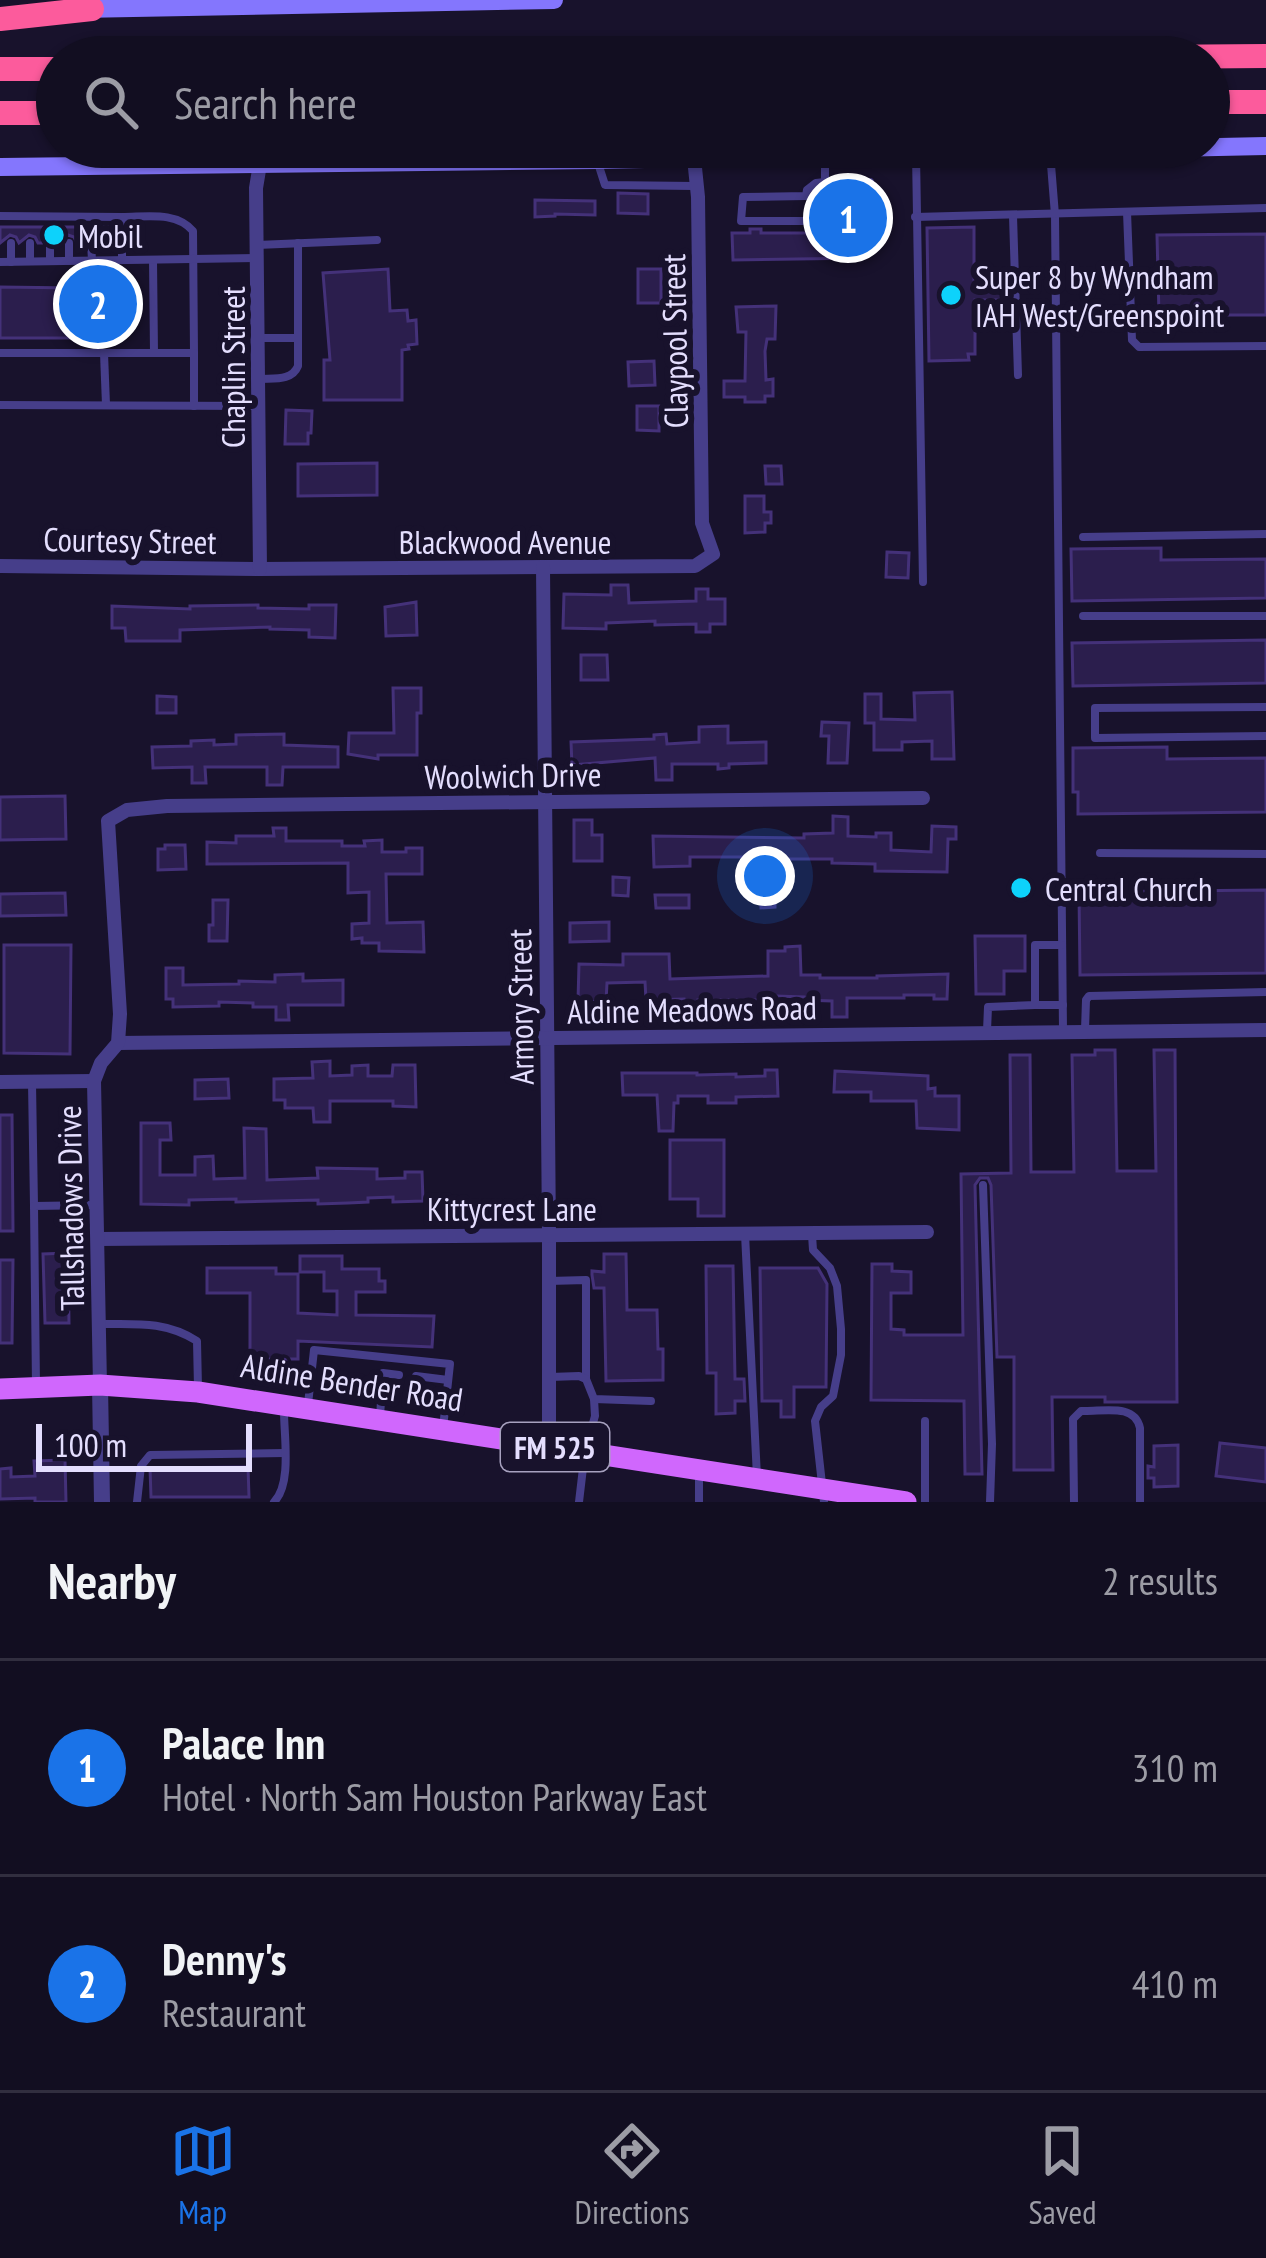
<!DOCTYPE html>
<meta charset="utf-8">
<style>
:root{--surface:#120e21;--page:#1b172a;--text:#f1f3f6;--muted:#9c9ca5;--line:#312e3f;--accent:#1a73e8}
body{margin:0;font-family:"PT Sans Narrow",sans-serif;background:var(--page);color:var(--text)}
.scale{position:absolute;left:36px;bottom:30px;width:216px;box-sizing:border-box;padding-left:12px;border:6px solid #e4defe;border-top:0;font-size:33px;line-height:42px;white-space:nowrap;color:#e4defe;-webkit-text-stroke:9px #18122c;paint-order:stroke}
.you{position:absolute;left:765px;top:876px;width:42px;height:42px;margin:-30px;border:9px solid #fff;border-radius:50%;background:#1a73e8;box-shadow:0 0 0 18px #1a73e833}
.badge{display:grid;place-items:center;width:78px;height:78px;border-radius:50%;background:var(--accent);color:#fff;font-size:39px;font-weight:700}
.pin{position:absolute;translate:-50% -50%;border:6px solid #fff;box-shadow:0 3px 12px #0006}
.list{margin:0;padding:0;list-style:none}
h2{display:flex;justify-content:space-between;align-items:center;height:156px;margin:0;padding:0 48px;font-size:51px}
h2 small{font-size:39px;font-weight:400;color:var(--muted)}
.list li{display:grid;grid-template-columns:78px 1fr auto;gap:36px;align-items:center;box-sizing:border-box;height:216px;padding:0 48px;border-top:3px solid var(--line)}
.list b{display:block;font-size:45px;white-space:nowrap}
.list p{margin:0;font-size:39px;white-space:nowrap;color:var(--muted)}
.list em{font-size:39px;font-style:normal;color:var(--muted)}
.icon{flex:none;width:66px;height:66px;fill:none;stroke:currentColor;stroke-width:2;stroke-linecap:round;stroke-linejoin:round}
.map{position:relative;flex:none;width:1266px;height:1502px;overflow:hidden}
.search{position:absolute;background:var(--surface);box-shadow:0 3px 9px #0004;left:36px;right:36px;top:36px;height:132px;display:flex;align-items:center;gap:30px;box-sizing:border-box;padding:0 42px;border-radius:66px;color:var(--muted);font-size:45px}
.sheet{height:588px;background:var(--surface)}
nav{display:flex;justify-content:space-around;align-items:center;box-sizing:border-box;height:168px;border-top:3px solid var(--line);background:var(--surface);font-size:33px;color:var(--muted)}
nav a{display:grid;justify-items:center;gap:6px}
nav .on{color:var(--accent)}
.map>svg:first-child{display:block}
.building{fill:#2b1e4d;stroke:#443179;stroke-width:3}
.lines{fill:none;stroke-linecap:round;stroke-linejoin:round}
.service{stroke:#463e8a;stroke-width:8}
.minor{stroke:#463e8a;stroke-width:14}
.tertiary{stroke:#463e8a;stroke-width:16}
.secondary{stroke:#8476fd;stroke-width:18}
.primary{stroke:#d067fd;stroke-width:21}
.motorway{stroke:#fc5b9c;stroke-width:24}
.poi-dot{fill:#0dd2fb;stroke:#18122c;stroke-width:4.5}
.labels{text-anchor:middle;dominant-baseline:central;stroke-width:12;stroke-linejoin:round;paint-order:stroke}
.shield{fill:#18122c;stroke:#a7a1bf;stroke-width:3}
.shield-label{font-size:30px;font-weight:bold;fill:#e4defe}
.poi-label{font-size:33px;fill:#e4defe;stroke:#18122c;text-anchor:start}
.street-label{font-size:33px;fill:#e4defe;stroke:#18122c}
</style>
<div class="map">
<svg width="1266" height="1502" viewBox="0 0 1266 1502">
<rect width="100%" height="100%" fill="#18122c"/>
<!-- building -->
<g class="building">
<polygon points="833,190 864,190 865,258 733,260 732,233 750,233 750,229 761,229 761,233 832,233 833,207 824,203 818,211 809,211 809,204 818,192 826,197"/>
<polygon points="618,193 648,194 648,214 618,213"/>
<polygon points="535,200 595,201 595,215 555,214 555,216 535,217"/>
<polygon points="0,227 108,227 108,243 99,243 92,235 86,237 83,243 77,243 74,237 68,235 58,243 55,237 49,235 42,243 38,243 35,237 29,235 19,243 16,237 10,235 0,243"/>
<polygon points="974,227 974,283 1002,282 1002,300 975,300 975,354 968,354 969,360 929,361 927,228"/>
<polygon points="1266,234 1266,315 1159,315 1157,235"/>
<polygon points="388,269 390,311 407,310 408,321 416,320 417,344 408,345 409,349 402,350 402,400 324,400 324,360 330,360 323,273"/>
<rect x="638" y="269" width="23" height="34"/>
<polygon points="75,283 113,283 113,288 123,288 123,323 77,323 77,338 0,338 0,287 75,288"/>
<polygon points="776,306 775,339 767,339 765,351 766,380 773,379 773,396 765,396 765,402 745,402 745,397 724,397 724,381 745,381 746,332 738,332 736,307"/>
<polygon points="654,361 655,385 629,386 628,362"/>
<polygon points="637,406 659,406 659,431 637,430"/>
<polygon points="286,410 312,411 311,433 308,433 308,444 285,444"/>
<polygon points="377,463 377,495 298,496 298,464"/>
<polygon points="765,466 781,466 782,484 766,484"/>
<polygon points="745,496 764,496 764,512 771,512 771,523 765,523 765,532 745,533"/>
<polygon points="1161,548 1161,560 1266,559 1266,598 1072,601 1071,549"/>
<polygon points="887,552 909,553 908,578 886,577"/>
<polygon points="611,585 628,585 629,603 696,601 696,589 708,589 708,599 725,599 725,624 710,624 710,632 696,632 696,624 655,625 655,621 606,623 606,629 563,628 564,594 611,595"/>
<polygon points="416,602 417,635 386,636 385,607"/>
<polygon points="258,605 258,608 309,609 309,605 336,605 335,638 309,637 309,630 270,629 270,627 180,630 180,641 126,641 125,628 112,628 112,606 190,609 190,606"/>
<polygon points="1266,640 1266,683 1073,686 1072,643"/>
<polygon points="581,655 607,655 608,680 581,680"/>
<polygon points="393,688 421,688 421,713 417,713 417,755 378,755 378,759 348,754 349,733 394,733"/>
<polygon points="952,692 954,759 932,759 932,741 902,742 902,750 874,750 874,723 865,723 865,694 881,694 881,719 915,720 914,693"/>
<polygon points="157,696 176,697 176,713 157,713"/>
<polygon points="822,722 849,723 847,763 828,763 829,736 821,736"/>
<polygon points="728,726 728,743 766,742 766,763 729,764 729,768 718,769 718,764 672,764 672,780 656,780 655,758 572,765 571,742 654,739 654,735 666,734 667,744 699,742 699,727"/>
<polygon points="284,734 284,745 338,747 338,767 283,767 282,785 267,785 267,767 205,767 206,783 192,783 192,767 153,768 152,747 191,746 191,741 214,740 214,745 236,744 236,735"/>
<polygon points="1167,747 1167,759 1266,758 1266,812 1078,814 1078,792 1073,792 1073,748"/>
<polygon points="65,796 66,839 0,840 0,797"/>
<polygon points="833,816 848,817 848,836 876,837 876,833 891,833 891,850 931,852 932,826 956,827 956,839 948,839 947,872 875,871 875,864 832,863 832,859 748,859 748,857 690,857 690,866 654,867 653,836 804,838 804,834 833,833"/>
<polygon points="574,820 592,820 592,835 602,835 602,861 574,861"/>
<polygon points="273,828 286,828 286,841 342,841 342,846 365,846 364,841 382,840 382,852 406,852 406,848 422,848 422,874 386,874 387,923 423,922 424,952 379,951 379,943 362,943 362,938 352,939 352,924 369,923 369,892 348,893 348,863 207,864 207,842 236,843 236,836 274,836"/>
<polygon points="165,845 185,845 186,869 158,870 158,849 165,849"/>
<polygon points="613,877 629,878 628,896 613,895"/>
<polygon points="775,884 775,907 761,908 760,885"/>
<polygon points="1266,890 1266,973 1080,975 1079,892"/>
<polygon points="65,893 66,915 0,916 0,894"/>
<polygon points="655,895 689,895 689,908 656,908"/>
<polygon points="213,900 228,900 227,941 209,941 209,925 213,925"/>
<polygon points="609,922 609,941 570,942 570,923"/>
<polygon points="975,936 1025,936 1025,971 1004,971 1004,994 976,994"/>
<polygon points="4,945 71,945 70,1054 4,1053"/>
<polygon points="800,946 801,975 820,975 820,978 877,978 877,976 948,974 947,999 934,999 934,995 904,995 904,998 847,998 847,1017 832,1017 832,1001 804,1000 804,997 777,996 777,1000 698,1000 699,1017 685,1018 684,999 646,1000 645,982 607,983 606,1002 578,1001 579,964 623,965 623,954 669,954 670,979 768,976 768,951 785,951 785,947"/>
<polygon points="166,968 183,968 183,985 239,984 239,981 275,982 275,975 303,974 303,981 343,980 343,1005 288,1005 289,1020 276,1020 276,1007 253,1007 253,1003 219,1002 219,1006 173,1007 173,999 166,999"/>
<polygon points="1095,1050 1115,1050 1117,1171 1156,1171 1154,1050 1175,1050 1177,1402 1105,1402 1105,1397 1052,1397 1053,1470 1014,1470 1014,1357 997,1357 991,1185 988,1178 980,1178 975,1185 982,1474 965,1474 964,1401 871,1400 872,1264 892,1264 892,1271 911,1272 911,1293 891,1293 891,1329 904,1330 904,1335 963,1335 961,1174 1011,1173 1010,1055 1030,1055 1031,1172 1074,1172 1072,1055 1095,1055"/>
<polygon points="330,1061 330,1076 352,1075 352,1066 368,1065 368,1076 392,1076 393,1065 415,1065 416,1107 393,1106 393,1101 330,1101 330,1122 314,1122 313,1108 285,1108 285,1100 274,1100 274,1079 313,1078 312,1062"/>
<polygon points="765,1070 777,1070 778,1096 736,1097 736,1103 708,1103 708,1096 678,1096 678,1103 674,1103 673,1131 659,1131 657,1095 623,1095 622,1073 697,1073 697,1075 736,1074 736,1077 765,1076"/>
<polygon points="835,1071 928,1076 928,1089 935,1088 935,1096 959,1096 959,1130 917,1128 916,1101 871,1101 871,1092 834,1092"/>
<polygon points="228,1079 229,1098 195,1099 195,1080"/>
<polygon points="0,1115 12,1115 13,1231 0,1231"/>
<polygon points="141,1123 170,1123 171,1140 160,1140 160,1175 195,1175 195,1157 213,1156 214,1179 245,1178 244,1128 266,1129 267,1180 318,1178 317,1168 377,1169 377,1179 405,1178 405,1172 422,1172 423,1201 393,1202 393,1197 368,1198 368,1202 348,1203 318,1204 318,1200 236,1202 236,1199 189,1200 189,1205 141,1204"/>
<polygon points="670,1140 724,1140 724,1216 698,1216 698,1199 670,1199"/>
<polygon points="68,1253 69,1323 45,1323 43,1254"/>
<polygon points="604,1254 626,1254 627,1310 657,1310 658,1349 663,1349 663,1380 606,1381 604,1288 594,1288 592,1275 592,1271 604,1272"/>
<polygon points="300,1256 342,1256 342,1269 379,1269 379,1281 385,1281 385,1292 356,1292 356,1315 434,1316 432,1347 298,1341 298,1359 250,1359 250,1293 207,1293 207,1268 276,1268 276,1274 298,1274 298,1313 337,1315 337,1291 324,1291 324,1272 300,1272"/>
<polygon points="0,1260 13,1260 12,1343 0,1343"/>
<polygon points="706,1266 733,1266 735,1379 744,1379 745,1401 735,1401 735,1413 716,1414 716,1373 707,1373"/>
<polygon points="760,1268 818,1268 827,1284 826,1387 794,1387 794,1417 781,1417 781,1401 762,1401"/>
<polygon points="1220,1443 1266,1448 1266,1482 1216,1476"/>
<polygon points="1178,1445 1178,1486 1154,1487 1154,1478 1148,1478 1148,1466 1154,1467 1154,1446"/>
<polygon points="65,1460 66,1502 35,1502 35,1498 0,1499 0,1469 11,1468 11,1477 35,1476 34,1461"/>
<polygon points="248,1467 249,1497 151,1497 150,1468"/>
</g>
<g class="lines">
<!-- service -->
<g class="service">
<polyline points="1050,152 1055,215 1063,1030"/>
<polyline points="916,154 923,582"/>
<polyline points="825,157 825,189"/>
<polyline points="597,160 605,185 695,186"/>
<polyline points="826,211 825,221 741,221 743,197 806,196 807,190 816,183 825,182 870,182"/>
<polyline points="1127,212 1132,340 1139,347 1266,346"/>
<polyline points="0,216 122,217 122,260"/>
<polyline points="1013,216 1018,375"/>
<path d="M122 217C147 217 176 211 193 231L194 353"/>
<polyline points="915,217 1266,208"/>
<polyline points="11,243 11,262"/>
<polyline points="30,243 30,261"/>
<polyline points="50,243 50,261"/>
<polyline points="69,243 69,261"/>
<polyline points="91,243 92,260"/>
<polyline points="257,245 377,240"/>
<polyline points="153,260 154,353"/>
<polyline points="0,262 256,258"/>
<polyline points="258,338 298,338"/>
<polyline points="0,353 194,353 194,406"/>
<polyline points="104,353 106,405"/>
<path d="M260 379C274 378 292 381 298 366V243"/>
<polyline points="0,405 256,406"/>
<polyline points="1083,537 1266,534"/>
<polyline points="1083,616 1266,616"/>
<polyline points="1266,707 1095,708 1095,738 1266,736"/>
<polyline points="1100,853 1266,854"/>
<polyline points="1035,1005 1063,1005"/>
<polyline points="1085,1030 1086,1000 1089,996 1266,992"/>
<polyline points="987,1031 988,1007 1035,1005 1035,945 1062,945"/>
<polyline points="32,1083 34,1206"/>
<polyline points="983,1185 992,1444 990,1502"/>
<polyline points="745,1234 757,1477"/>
<polyline points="812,1235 813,1250 830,1268 837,1286 841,1329 841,1355 833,1396 821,1407 815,1421 824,1502"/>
<polyline points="549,1281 586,1280 586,1379"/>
<path d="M101 1324C136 1324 166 1321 197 1341L198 1388"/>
<polyline points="416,1376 448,1380"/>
<polyline points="550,1377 579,1376 586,1379 594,1399 651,1401"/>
<polyline points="36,1386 34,1206 97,1205"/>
<polyline points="308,1404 314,1350 450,1364 443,1428"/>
<polyline points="380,1416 383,1373 399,1375"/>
<polyline points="925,1421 925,1502"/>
<polyline points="699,1471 699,1502"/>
<polyline points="137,1502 141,1466 150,1455 284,1453"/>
<path d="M274 1502C292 1484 284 1437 284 1411"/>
<polyline points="579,1502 585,1451 595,1416 594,1399"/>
<path d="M1074 1502 1073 1419 1081 1411H1085C1106 1411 1135 1404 1140 1428V1502"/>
</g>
<!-- minor -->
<g class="minor">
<polyline points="0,566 260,569 695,566 713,554 702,523 698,197 694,158"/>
<polyline points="543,567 549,1235 549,1446"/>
<polyline points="260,569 256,188 260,164"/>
<polyline points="118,1043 1266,1030"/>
<polyline points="0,1082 94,1081"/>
<polyline points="98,1239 927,1232"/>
<polyline points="100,1385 94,1081 101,1063 118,1043 120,1014 108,821 127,810 167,806 923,798"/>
</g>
<!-- tertiary -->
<polyline class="tertiary" points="100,1385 102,1502"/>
<!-- secondary -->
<g class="secondary">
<polyline points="79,9 554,0"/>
<polyline points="0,167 597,160 1266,146"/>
</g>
<!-- primary -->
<polyline class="primary" points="0,1389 100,1385 198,1392 906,1502"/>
<!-- motorway -->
<g class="motorway">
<polyline points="0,19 92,9"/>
<polyline points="1141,57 1266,56"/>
<polyline points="0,69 57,69"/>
<polyline points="1209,102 1266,102"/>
<polyline points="0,113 57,113"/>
</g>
</g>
<!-- markers -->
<g class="poi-dot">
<circle cx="54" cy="235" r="12"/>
<circle cx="951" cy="295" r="12"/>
<circle cx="1021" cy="888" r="12"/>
</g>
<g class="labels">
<!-- shield labels -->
<rect class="shield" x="501" y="1423" width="108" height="48" rx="9"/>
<g class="shield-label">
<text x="555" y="1447">FM 525</text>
</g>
<!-- poi labels -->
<g class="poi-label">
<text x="78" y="235">Mobil</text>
<text x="975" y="276">Super 8 by Wyndham<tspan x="975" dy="38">IAH West/Greenspoint</tspan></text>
<text x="1045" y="888">Central Church</text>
</g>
<!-- street labels -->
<g class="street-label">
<text transform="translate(674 341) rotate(-91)">Claypool Street</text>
<text transform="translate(232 367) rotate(-90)">Chaplin Street</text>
<text transform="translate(130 540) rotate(1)">Courtesy Street</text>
<text x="505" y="541">Blackwood Avenue</text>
<text transform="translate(513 775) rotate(-1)">Woolwich Drive</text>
<text transform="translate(520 1007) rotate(-91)">Armory Street</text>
<text transform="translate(692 1009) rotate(-1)">Aldine Meadows Road</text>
<text transform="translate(70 1208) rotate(-91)">Tallshadows Drive</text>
<text x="512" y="1208">Kittycrest Lane</text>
<text transform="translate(352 1382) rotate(9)">Aldine Bender Road</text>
</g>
</g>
</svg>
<div class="scale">100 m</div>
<div class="you"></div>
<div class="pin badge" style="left:848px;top:218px">1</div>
<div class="pin badge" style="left:98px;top:304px">2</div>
<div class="search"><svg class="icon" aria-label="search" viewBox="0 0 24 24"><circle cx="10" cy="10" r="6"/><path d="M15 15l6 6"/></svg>Search here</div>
</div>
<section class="sheet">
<h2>Nearby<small>2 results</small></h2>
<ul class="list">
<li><span class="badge">1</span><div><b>Palace Inn</b><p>Hotel · North Sam Houston Parkway East</p></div><em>310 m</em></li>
<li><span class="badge">2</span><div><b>Denny's</b><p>Restaurant</p></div><em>410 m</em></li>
</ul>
</section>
<nav>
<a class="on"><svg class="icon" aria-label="map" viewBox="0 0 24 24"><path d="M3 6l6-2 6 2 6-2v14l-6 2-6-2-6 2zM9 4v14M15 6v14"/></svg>Map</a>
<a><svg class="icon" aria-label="directions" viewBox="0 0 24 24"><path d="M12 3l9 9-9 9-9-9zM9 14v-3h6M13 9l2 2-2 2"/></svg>Directions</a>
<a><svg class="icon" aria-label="saved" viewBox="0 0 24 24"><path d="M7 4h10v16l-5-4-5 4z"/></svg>Saved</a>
</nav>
